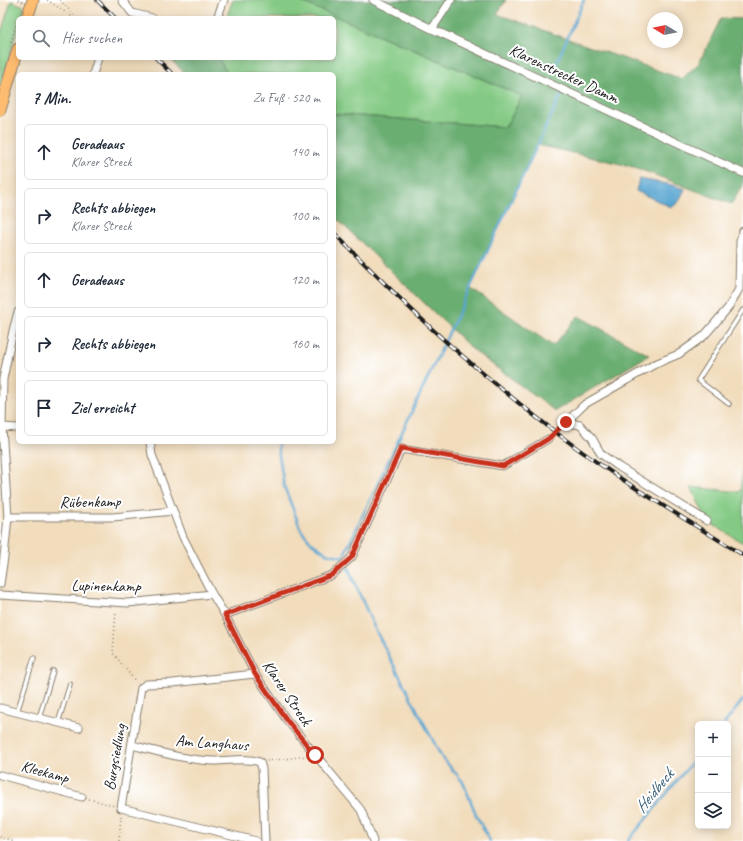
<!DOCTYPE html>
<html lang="de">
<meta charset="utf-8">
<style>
:root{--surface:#fff;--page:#f6f6f7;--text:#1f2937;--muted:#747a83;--line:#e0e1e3}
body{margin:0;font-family:Caveat,sans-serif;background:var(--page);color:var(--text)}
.controls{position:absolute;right:12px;bottom:12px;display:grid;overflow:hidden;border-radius:6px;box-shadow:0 2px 10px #0003}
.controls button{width:36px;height:36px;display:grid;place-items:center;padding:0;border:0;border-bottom:1px solid var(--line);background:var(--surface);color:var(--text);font:20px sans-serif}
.compass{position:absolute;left:647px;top:12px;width:36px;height:36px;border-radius:50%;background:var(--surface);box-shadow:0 2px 10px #0003;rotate:280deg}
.stop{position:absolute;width:12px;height:12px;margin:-9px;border:3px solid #c8321e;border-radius:50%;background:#fff}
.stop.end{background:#c8321e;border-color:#fff;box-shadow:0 1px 4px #0008}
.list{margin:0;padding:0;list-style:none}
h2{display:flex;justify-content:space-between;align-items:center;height:52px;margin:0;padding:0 16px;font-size:17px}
h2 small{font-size:13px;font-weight:400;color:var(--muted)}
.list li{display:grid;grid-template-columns:26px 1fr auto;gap:12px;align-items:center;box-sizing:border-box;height:56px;margin:0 8px 8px;padding:0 8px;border:1px solid var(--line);border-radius:6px}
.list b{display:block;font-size:15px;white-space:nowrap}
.list p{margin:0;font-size:13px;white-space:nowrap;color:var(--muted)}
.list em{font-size:13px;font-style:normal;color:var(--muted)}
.icon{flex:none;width:22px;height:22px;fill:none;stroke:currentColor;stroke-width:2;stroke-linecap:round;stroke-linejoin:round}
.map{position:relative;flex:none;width:743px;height:841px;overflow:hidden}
.search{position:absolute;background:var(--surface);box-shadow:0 2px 10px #0003;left:16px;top:16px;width:320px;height:44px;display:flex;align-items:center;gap:10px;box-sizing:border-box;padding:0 14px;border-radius:6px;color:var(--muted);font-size:15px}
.panel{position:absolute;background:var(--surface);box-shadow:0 2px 10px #0003;left:16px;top:72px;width:320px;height:372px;border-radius:6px}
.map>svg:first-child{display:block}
.green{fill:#84ca84;stroke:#507350}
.forest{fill:#6bae72;stroke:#446547}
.water{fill:#58a5d1;stroke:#3a6076}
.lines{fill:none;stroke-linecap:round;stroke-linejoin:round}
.stream{stroke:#58a5d1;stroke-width:2.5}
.lane-casing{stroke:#867c6c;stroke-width:5.5}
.street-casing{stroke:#867c6c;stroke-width:9}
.primary-casing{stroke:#867c6c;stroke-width:13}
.path{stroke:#867c6c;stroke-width:1.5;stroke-dasharray:1 3;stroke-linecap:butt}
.lane{stroke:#fff;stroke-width:3.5}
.street{stroke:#fff;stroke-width:7}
.primary{stroke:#fdbc6f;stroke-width:11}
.rail-casing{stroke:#1c1c1c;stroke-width:4}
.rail{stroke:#fff;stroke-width:2.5;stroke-dasharray:8;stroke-linecap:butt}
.route{stroke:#c8321e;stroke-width:5}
.labels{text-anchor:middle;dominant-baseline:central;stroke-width:4;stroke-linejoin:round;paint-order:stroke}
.street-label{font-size:16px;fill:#1c1c1c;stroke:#fff}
.water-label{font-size:17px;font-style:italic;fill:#3a6076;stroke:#fff}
</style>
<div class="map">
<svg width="743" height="841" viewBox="0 0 743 841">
<rect width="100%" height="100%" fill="#fff"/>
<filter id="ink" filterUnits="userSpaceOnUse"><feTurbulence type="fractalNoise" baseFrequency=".025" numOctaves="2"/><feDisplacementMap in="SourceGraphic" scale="8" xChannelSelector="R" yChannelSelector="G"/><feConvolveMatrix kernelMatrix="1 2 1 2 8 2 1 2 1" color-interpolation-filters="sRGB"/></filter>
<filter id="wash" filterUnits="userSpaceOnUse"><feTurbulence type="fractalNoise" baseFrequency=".012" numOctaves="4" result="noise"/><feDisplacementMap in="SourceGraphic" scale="16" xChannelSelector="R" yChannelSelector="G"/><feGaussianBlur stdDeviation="0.9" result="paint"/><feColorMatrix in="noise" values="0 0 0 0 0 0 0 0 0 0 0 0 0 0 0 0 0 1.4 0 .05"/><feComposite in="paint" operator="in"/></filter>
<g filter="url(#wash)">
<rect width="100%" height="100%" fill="#f1dcbb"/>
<!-- green -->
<g class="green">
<polygon points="233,0 297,0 522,96 506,127 334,114 334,74 228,74 218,58 334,58 334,18 226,18"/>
<polygon points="11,1 24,6 21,18 18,18 18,27 0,88 0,36"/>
<polygon points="743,464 743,543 707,521 691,487 740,492"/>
</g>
<!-- forest -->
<g class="forest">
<polygon points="297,0 506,0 497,14 682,79 699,63 721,18 743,19 743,186 731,204 634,167 538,145 470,288 553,346 578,316 649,355 555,411 473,350 334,216 334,114 506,127 522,96"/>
<polygon points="169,58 218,58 228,74 186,74"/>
</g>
<!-- water -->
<polygon class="water" points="639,179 668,184 685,189 678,203 671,207 636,191"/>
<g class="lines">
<!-- stream -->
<g class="stream">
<polyline points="552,73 584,0"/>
<polyline points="278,442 278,449 284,486 301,530 312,543 326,553 343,557 440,352 561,95"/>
<polyline points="348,568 375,629 441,756 463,782 477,817 490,841"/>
<polyline points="724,724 743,700"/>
<polyline points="628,841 698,755"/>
</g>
</g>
</g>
<g filter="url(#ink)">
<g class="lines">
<defs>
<g id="lane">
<polyline points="729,404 698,380 743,310"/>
<polyline points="17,712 34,658"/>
<polyline points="39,718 53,671"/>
<polyline points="58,723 70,684"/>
</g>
<g id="street">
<polyline points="122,0 132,13 152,18"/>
<polyline points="373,0 432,29 743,173"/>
<polyline points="217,18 224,0"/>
<polyline points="432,29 451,0"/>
<polyline points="93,74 98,58"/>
<polyline points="566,422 585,404 655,364 679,354 704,336 728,308 739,289 740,241 743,231"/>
<polyline points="566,422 580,425 592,438 601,454 619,467 707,521"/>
<polyline points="2,427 18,428"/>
<polyline points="150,442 152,455 183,537 212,594 225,615 255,674 286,719 361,810 373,841"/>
<polyline points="8,517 113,517 173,511"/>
<polyline points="0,584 4,557 8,517 2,427 3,379 13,331 18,312"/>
<polyline points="0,595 128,603 212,594"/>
<polyline points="225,615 332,575 352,557 401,449 503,466 548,439"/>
<polyline points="255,674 173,683 146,684 141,688 121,808 256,841"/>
<polyline points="0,708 79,728"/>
<path d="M132 745C159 752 186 760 214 761 229 761 245 757 260 762L262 769 265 841"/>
<polyline points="0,775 82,797"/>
</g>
<g id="primary">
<polyline points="27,18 33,0"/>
<polyline points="0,110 18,49"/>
</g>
</defs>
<!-- lane casing -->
<use href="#lane" class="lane-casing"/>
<!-- street casing -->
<use href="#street" class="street-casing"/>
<!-- primary casing -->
<use href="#primary" class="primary-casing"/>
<!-- path -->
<g class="path">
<polyline points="18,0 23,2"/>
<polyline points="47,0 74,18"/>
<polyline points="60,0 77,18"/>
<polyline points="11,42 17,21"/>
<polyline points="553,434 561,427"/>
<polyline points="116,610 113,653 136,682"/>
<polyline points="267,761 307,756"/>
<polyline points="89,799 115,806"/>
<polyline points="0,837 15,841"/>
<polyline points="119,841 121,815"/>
</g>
<!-- lane -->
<use href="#lane" class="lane"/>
<!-- street -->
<use href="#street" class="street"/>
<!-- primary -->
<use href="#primary" class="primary"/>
<defs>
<g id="rail">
<polyline points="97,0 115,18"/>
<polyline points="156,58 172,74"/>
<path d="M334 233C373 272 411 311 452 347 488 378 525 409 562 437 620 481 682 517 743 555"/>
</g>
</defs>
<!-- rail casing -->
<use href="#rail" class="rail-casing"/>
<!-- rail -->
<use href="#rail" class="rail"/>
</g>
</g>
<g class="lines" filter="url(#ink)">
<!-- route -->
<polyline class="route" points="315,755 286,719 255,674 225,615 332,575 352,557 401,448 503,466 548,439 566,422"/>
</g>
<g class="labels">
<!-- street labels -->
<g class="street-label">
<text transform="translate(564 74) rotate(25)">Klarenstrecker Damm</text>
<text transform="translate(90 502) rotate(-1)">Rübenkamp</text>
<text transform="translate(106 586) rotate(1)">Lupinenkamp</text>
<text transform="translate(287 693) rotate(56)">Klarer Streck</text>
<text transform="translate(212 743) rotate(4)">Am Langhaus</text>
<text transform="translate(115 757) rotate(-80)">Burgsiedlung</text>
<text transform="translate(45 772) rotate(15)">Kleekamp</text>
</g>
<!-- water labels -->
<g class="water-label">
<text transform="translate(654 791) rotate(-51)">Heidbeck</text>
</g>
</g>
</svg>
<div class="controls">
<button>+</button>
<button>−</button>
<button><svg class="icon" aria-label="layers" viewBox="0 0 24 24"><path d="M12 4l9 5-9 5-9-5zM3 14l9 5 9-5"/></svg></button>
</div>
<svg class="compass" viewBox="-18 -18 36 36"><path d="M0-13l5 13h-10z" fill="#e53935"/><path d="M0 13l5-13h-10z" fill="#747a83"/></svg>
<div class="stop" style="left:315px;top:755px"></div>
<div class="stop end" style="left:566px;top:422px"></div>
<div class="search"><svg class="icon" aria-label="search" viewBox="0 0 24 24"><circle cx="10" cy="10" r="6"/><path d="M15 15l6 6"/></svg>Hier suchen</div>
<section class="panel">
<h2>7 Min.<small>Zu Fuß · 520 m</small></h2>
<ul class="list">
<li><svg class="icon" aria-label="ahead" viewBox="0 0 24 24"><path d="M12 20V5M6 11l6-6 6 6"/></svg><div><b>Geradeaus</b><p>Klarer Streck</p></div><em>140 m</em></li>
<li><svg class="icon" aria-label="right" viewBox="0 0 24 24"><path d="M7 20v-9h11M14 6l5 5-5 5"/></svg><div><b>Rechts abbiegen</b><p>Klarer Streck</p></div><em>100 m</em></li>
<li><svg class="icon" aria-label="ahead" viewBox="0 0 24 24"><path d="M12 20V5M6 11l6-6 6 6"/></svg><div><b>Geradeaus</b></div><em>120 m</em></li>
<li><svg class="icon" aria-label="right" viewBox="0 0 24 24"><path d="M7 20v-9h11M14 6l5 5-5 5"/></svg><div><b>Rechts abbiegen</b></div><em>160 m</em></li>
<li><svg class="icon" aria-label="arrive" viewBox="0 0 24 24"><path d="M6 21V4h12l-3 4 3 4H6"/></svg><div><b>Ziel erreicht</b></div></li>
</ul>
</section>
</div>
